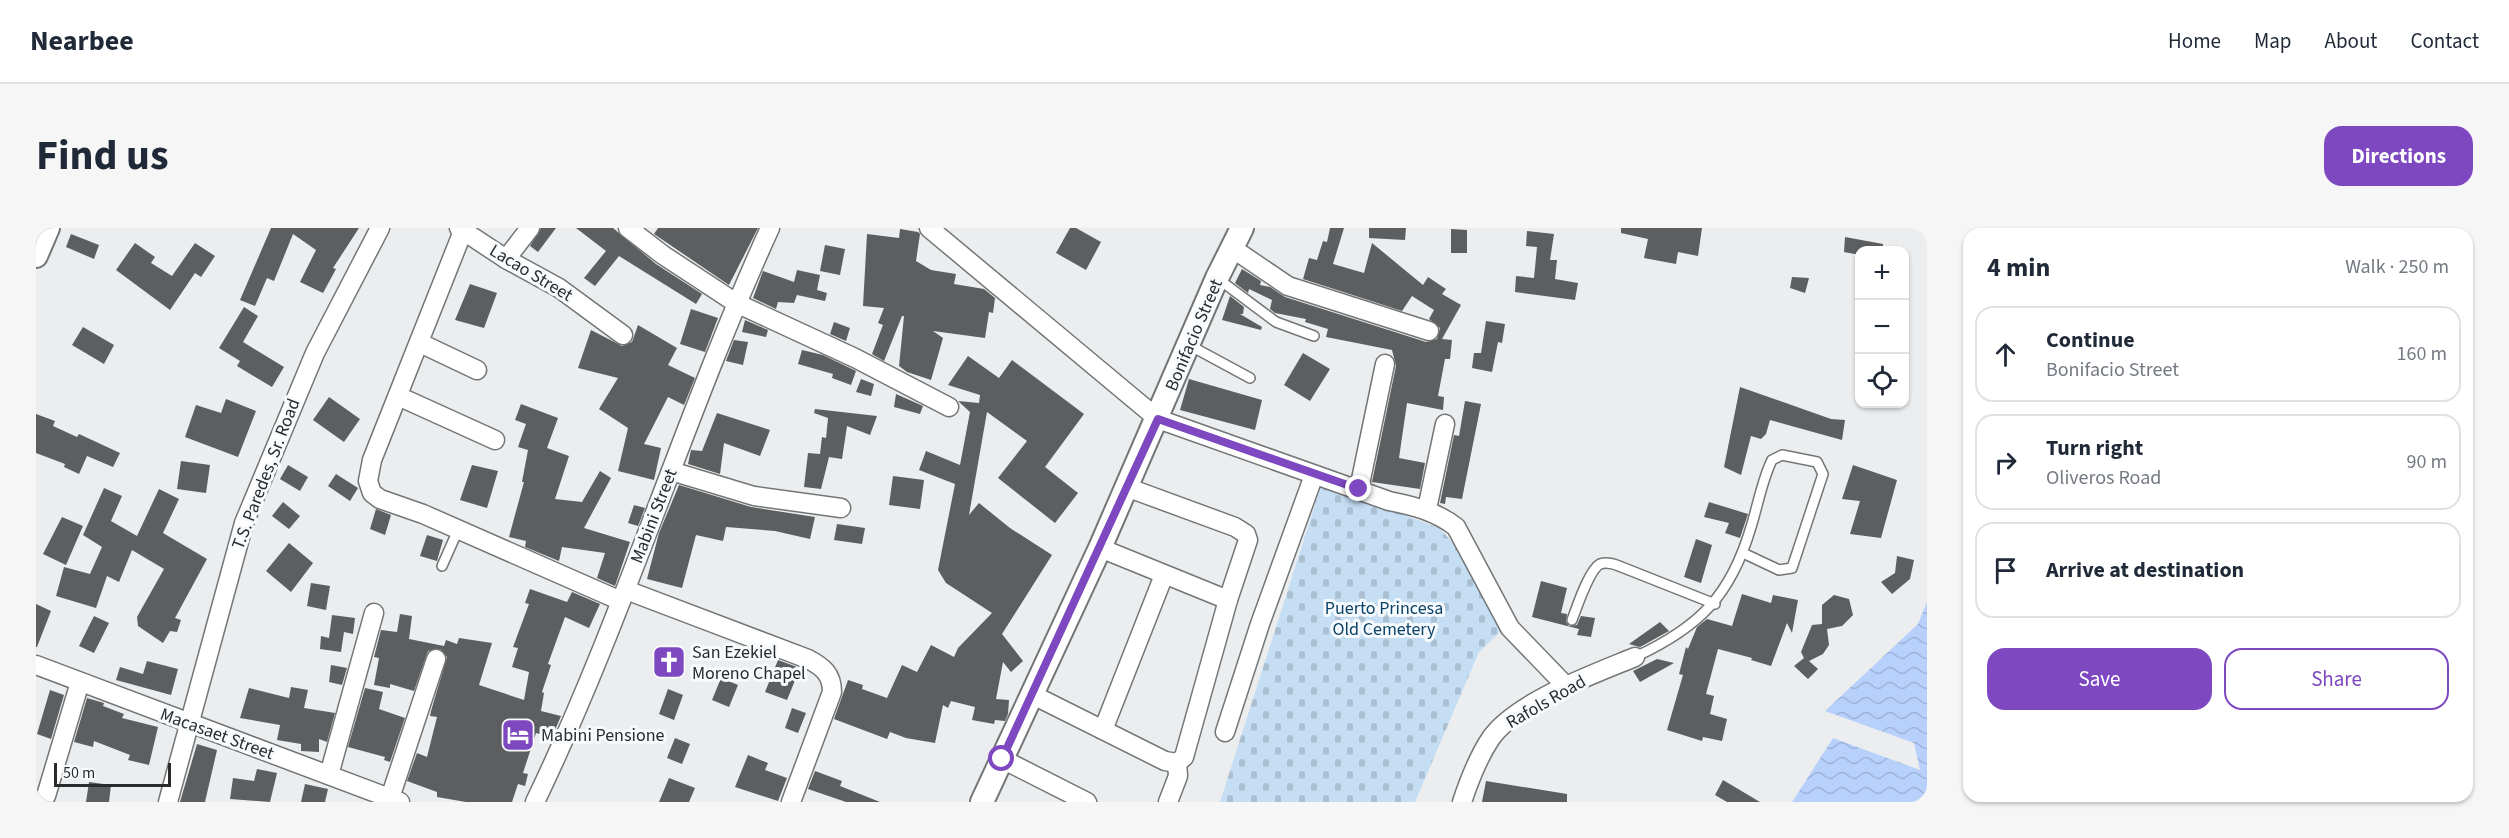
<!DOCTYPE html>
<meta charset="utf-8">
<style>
:root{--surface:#fff;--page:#f6f6f7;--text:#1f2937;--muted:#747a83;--line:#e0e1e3;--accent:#7e49c0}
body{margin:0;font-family:"Source Sans 3",sans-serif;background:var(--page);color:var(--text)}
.controls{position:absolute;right:18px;top:18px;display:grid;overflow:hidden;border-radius:12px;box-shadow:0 2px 4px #0004}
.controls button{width:54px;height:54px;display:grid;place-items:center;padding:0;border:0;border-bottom:2px solid var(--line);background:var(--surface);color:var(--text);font:30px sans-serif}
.scale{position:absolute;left:18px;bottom:15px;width:117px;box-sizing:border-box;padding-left:6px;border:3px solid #2a2b2c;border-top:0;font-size:16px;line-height:21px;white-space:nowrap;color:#2a2b2c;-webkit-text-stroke:4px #f8fbfd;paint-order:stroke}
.stop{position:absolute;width:18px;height:18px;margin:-14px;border:4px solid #7e49c0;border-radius:50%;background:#fff}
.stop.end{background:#7e49c0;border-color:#fff;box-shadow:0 2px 6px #0008}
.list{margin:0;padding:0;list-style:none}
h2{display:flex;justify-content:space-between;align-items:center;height:78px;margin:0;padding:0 24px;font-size:26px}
h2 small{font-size:20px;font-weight:400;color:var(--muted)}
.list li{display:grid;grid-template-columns:39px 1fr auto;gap:18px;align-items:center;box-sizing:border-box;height:96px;margin:0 12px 12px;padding:0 12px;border:2px solid var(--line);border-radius:18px}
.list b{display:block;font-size:22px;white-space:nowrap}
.list p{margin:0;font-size:20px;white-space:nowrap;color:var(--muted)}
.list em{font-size:20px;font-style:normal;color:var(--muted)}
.actions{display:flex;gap:12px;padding:18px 24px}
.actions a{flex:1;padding:14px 0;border:2px solid var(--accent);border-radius:18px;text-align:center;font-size:21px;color:var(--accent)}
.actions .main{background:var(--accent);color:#fff}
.icon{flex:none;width:33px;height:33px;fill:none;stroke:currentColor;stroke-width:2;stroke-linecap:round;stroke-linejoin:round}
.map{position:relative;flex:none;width:1891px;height:574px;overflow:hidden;border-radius:18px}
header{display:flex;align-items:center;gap:36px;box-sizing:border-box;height:84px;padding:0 30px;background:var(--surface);border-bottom:2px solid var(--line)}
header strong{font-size:28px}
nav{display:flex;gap:33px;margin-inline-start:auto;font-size:21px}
.intro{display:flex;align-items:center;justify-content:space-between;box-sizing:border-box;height:144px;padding:0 36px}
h1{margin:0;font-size:42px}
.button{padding:15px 27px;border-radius:18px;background:var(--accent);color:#fff;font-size:21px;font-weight:700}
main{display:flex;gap:36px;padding:0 36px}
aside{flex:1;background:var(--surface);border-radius:18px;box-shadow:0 2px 4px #0004}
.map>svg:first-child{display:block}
.cemetery{fill:url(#cemetery-stones)}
.water{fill:url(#water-waves)}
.building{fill:#5c5e60}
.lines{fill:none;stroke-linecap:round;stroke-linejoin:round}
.service-casing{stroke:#737677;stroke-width:12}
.minor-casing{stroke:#737677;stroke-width:21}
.tertiary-casing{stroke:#737677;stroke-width:26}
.service{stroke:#fff;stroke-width:9}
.minor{stroke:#fff;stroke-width:18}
.tertiary{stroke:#fff;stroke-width:22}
.route{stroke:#7e49c0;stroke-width:8}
.labels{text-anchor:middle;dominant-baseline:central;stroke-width:6;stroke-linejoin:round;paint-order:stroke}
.street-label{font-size:18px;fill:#2a2b2c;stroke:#f8fbfd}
.park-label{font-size:18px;fill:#0a4268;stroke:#f8fbfd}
.poi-label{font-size:18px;fill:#2a2b2c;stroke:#f8fbfd;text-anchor:start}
</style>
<header>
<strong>Nearbee</strong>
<nav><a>Home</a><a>Map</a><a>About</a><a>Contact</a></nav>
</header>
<div class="intro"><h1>Find us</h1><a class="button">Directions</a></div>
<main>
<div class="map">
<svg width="1891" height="574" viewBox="0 0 1891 574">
<defs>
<pattern id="cemetery-stones" width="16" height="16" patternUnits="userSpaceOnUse" patternTransform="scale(1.5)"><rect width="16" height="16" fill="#c6def4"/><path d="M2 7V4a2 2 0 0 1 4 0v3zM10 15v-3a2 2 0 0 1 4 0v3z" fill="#aabfd1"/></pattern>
<pattern id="water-waves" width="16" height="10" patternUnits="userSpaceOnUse" patternTransform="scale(1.5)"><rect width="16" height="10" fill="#b8d0fc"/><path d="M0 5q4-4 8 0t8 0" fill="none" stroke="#9eb3d8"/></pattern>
</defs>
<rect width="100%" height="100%" fill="#ebedef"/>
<!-- cemetery -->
<polygon class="cemetery" points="1286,255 1403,300 1430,329 1465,403 1443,424 1379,574 1184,574"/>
<!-- water -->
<polygon class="water" points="1891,374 1891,574 1756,574 1797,510 1884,542 1878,515 1789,483 1882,396"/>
<!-- building -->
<g class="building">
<polygon points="235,0 323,0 297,40 300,41 287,65 264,54 280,22 257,6 238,53 231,50 219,78 204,72"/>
<polygon points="505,0 520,0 502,24 494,18"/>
<polygon points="540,0 577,0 620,36 666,66 660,76 583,28 559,58 548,50 570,23"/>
<polygon points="622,0 722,0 693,57 618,6"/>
<polygon points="1034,0 1040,0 1065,14 1050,42 1020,25"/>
<polygon points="1294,0 1308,0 1297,36 1328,45 1336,15 1387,57 1392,49 1410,61 1406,66 1425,77 1406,111 1416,112 1414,131 1409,131 1402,168 1408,169 1407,182 1371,175 1363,230 1389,235 1384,261 1336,254 1360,138 1356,122 1290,109 1292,101 1269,94 1270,91 1239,85 1234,81 1236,72 1213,61 1212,65 1199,55 1206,41 1225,53 1224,57 1234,59 1249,69 1390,114 1401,111 1404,100 1393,91 1398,82 1376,68 1366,83 1267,51 1273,30 1281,32 1287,13 1291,14"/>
<polygon points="1333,0 1370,0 1369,12 1333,10"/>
<polygon points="1585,0 1666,0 1662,28 1642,24 1640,36 1608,30 1612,11 1585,5"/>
<polygon points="864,1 882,4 884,6 880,33 895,42 920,46 918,56 948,61 959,70 957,85 953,84 949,110 897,103 907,110 895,152 871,144 863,138 868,88 866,88 848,133 836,126 847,97 842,95 848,80 827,78 831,6 863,10"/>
<polygon points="1415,1 1431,2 1431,25 1415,25"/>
<polygon points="1491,3 1518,6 1514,32 1521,32 1519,51 1542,55 1539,72 1479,64 1480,48 1498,50 1501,19 1490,18"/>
<polygon points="35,6 63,17 58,31 30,19"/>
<polygon points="1809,9 1847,16 1847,22 1824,22 1824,27 1808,24"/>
<polygon points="99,15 119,29 115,35 136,48 159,15 179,28 165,49 159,45 134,82 80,42"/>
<polygon points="789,17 809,21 804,47 784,43"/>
<polygon points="761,42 784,47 781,62 791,65 789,73 761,67 758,75 742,74 740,81 717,70 727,43 758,54"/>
<polygon points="1756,49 1773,50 1769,65 1754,60"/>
<polygon points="434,56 461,65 448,100 419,92"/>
<polygon points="1194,68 1208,79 1207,86 1204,86 1226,99 1225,102 1186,92"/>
<polygon points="208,79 222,88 207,114 248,139 236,159 201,138 204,133 183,120"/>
<polygon points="655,81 682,90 669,124 644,116"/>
<polygon points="709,92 732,102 730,109 706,104"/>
<polygon points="1450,93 1469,96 1466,115 1462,114 1456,144 1436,140 1438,125 1445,125"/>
<polygon points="798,94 814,100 810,113 794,106"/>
<polygon points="602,97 641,120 632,137 659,150 648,177 632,169 608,216 625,220 618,252 582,243 592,200 563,181 582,150 542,140 555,102 586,118 596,114"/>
<polygon points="47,99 78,117 68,136 36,117"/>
<polygon points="698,112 712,114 707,137 690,133"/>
<polygon points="766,122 787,127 820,143 815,157 796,150 797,146 762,136"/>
<polygon points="1267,125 1294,141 1274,173 1248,157"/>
<polygon points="932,128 963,150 976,132 1048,186 1009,239 1042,265 1019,295 962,250 991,213 951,184 933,287 943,275 974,300 1016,327 966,406 987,433 975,444 967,434 960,471 973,472 972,486 969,493 959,492 958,496 936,492 939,479 915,473 912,480 907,477 899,515 870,510 854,504 851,511 798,491 812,452 827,457 826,461 851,470 866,437 881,444 895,417 918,429 922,420 956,385 910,355 902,342 919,256 883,242 890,223 924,237 934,184 922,173 943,175 944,167 912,157"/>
<polygon points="825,151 838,156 835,168 820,164"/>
<polygon points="1153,151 1226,172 1219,202 1144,182"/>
<polygon points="1704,159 1795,191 1809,192 1806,212 1734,192 1730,206 1725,211 1715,208 1705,247 1688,239"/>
<polygon points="860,166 887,178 884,186 858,179"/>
<polygon points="293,169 324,191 308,214 277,192"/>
<polygon points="190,171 220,183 202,229 149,209 160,177 185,185"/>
<polygon points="1429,173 1445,176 1426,271 1410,269 1409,276 1404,275 1418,207 1423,208"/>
<polygon points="485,176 522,190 511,220 533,228 519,271 546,274 564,243 575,250 548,300 594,314 579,358 561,350 569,325 526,319 523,333 489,319 490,313 473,309 488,254 486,254 492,222 482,219 490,196 479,192"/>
<polygon points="779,181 841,188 834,207 811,198 806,231 793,229 785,261 768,259 772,225 784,226 786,209 790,210 792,190 778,185"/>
<polygon points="681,185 734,202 724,228 688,215 684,246 652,236 655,222 666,223"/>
<polygon points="0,186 19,193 17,198 41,209 43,206 84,225 77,239 51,228 43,246 28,239 29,236 0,225"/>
<polygon points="145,233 174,237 170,265 141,261"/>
<polygon points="252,237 272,249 264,263 244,251"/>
<polygon points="436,237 462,243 451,280 424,272"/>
<polygon points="1817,237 1861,252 1845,310 1814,306 1824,273 1806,271"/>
<polygon points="300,246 322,260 314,273 292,258"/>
<polygon points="857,248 888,252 884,281 853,277"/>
<polygon points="643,257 715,279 779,289 774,311 739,303 690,299 687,313 660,307 646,360 611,351 623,305"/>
<polygon points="68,260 86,268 75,293 101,308 123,261 143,271 127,305 171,331 139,390 145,392 141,404 134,403 127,415 102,398 101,389 128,341 96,322 83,354 71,348 60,380 20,368 28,339 54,346 66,319 47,307"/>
<polygon points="247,274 264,288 253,301 236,288"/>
<polygon points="1673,274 1712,286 1704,310 1689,305 1693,295 1668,289"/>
<polygon points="598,277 609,280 602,298 592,295"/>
<polygon points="340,281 355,287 349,307 334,301"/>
<polygon points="26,289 47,298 30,337 7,326"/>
<polygon points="801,296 829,300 826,316 798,312"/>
<polygon points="391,307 407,312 401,333 384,328"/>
<polygon points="1660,311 1676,317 1665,355 1648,349"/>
<polygon points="253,315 277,335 255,364 230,343"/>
<polygon points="1861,328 1878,332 1874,351 1856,366 1845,354 1859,345"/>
<polygon points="1505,353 1531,360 1525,385 1531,386 1530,394 1533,398 1541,397 1545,388 1559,390 1555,409 1541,407 1543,401 1496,389"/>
<polygon points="275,355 294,358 290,382 271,378"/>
<polygon points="494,361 531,374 536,364 564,376 553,400 529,389 512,436 515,437 506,464 508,465 505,483 525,488 516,509 500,505 487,545 492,546 489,558 482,556 476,574 430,574 401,569 401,564 371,553 381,525 391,529 401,489 394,488 395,483 411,429 404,421 392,423 378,463 354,456 354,460 338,457 343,430 338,429 345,402 361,404 364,386 376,388 373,411 408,418 410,412 421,416 423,410 456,415 443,457 488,472 493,444 476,439 482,420 477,419 493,376 489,375"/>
<polygon points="1706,366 1735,375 1737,367 1762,372 1756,405 1751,395 1735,438 1715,432 1716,430 1682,421 1670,466 1678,468 1674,486 1691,491 1686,513 1667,509 1666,513 1631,502 1647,447 1643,446 1650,419 1652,421 1661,399 1671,391 1696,398"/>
<polygon points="1798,367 1813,371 1817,387 1806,398 1791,401 1793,417 1787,426 1773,433 1782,441 1772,451 1758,438 1768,430 1765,424 1776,397 1786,396 1786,377"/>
<polygon points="0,376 15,383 1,419 0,419"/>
<polygon points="296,387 319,390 317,406 308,404 305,424 284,421 285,408 293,410"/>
<polygon points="58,388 73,395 58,425 43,418"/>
<polygon points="1624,394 1633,403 1604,419 1593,416"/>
<polygon points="1621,431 1638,435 1604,454 1597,443"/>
<polygon points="742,432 764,440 751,472 729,464"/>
<polygon points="111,433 142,441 135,467 80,452 84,439 107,446"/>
<polygon points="295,437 311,440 306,457 293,454"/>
<polygon points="685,450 702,457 693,479 676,472"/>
<polygon points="255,459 272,462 268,480 299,485 291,514 283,511 283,524 265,523 265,516 241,512 244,497 204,490 213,460 253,470"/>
<polygon points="329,460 347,464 343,481 369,490 354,534 348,532 349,529 312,519"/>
<polygon points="632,461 647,467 638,492 623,486"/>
<polygon points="14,462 28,467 15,511 1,506"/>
<polygon points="51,470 68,475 67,478 88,486 86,490 122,499 113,537 92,532 94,527 58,513 57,519 38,514"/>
<polygon points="756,480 770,485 762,505 749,500"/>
<polygon points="639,510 654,516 646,536 631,530"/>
<polygon points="161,516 181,522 169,574 144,574"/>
<polygon points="712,527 732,535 729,542 751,550 742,573 699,559"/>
<polygon points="221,541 241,545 234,574 194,571 197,550 218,553"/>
<polygon points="779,543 806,553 804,558 844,574 810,574 772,561"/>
<polygon points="633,550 659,560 653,574 623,574"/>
<polygon points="1687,552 1724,574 1691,574 1679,567"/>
<polygon points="1450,553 1531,566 1531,574 1446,574"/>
<polygon points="53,554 75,557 73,574 50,574"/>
<polygon points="269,556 292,561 289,574 265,574"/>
</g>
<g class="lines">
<defs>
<g id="service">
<polyline points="1181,50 1240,94 1278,108"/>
<polyline points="1153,117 1214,150"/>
<polyline points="406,338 422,302"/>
<path d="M1536 392C1541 379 1553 342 1564 336 1570 334 1578 336 1583 338L1679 376"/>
<path d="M1599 429C1664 399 1695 367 1715 299 1722 277 1726 252 1736 232L1746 227 1781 234 1787 246 1756 340 1743 342 1707 325"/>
</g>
<g id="minor">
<polyline points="423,0 470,31 523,60 587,107"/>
<polyline points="592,0 627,27 700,75 819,130 913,179"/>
<path d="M893 0 1122 191 1353 273C1378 278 1399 283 1420 299L1474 400 1530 458"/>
<polyline points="427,3 336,232 332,253 336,265 344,271 387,286 585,373"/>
<polyline points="1196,20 1252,58 1393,103"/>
<polyline points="470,31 494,0"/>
<polyline points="384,115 441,142"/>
<polyline points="362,168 459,212"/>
<polyline points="635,243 718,268 805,280"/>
<polyline points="1323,261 1349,136"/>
<polyline points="1391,281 1409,196"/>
<polyline points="1064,320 1192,372"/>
<path d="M590 362 772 431C787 439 796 446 796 464L755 574"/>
<polyline points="0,437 364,574"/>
<polyline points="995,466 1129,533 1141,535 1148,529 1192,372 1212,312 1210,306 1199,299 1090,259"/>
<polyline points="1067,502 1128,347"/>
<polyline points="1189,504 1224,396 1278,247"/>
<polyline points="966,531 1051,574"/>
<polyline points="293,547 338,385"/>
<polyline points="10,568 44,454"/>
<polyline points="354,570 400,431"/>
<polyline points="132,574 208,295 279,125 344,0"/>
<path d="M499 574C589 387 648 188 734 0"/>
<polyline points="1132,574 1142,548 1141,535"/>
<path d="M1426 574C1433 553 1442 529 1455 510 1480 474 1558 446 1599 429"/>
</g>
<g id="tertiary">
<polyline points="0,28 12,0"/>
<polyline points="946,574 1064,320 1181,50 1206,0"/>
</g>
</defs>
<!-- service casing -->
<use href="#service" class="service-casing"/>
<!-- minor casing -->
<use href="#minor" class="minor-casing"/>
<!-- tertiary casing -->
<use href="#tertiary" class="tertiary-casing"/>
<!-- service -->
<use href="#service" class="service"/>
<!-- minor -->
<use href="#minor" class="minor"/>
<!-- tertiary -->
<use href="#tertiary" class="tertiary"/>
</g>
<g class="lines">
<!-- route -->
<polyline class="route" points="966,531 1122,191 1323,261"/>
</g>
<!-- icons -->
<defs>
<symbol id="church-square" viewBox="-11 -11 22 22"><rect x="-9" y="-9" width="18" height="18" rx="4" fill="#7e49c0" stroke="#f8fbfd"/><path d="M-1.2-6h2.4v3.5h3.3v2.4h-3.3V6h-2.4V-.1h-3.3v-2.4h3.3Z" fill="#fff"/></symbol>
<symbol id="hotel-square" viewBox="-11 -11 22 22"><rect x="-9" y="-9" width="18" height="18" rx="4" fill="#7e49c0" stroke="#f8fbfd"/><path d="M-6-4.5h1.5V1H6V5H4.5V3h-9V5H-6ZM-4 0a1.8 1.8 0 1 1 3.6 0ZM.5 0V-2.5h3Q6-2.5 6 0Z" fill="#fff"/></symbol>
</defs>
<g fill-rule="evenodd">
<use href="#church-square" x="614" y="415" width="38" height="38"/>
<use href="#hotel-square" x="463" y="488" width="38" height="38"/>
</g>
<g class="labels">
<!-- street labels -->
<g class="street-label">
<text transform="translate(495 45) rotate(31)">Lacao Street</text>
<text transform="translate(1158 107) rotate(-67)">Bonifacio Street</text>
<text transform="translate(230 246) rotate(-69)">T.S. Paredes, Sr. Road</text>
<text transform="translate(618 288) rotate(-69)">Mabini Street</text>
<text transform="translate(1510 474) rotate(-30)">Rafols Road</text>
<text transform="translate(181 506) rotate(20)">Macasaet Street</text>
</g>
<!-- park labels -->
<g class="park-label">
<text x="1348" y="380">Puerto Princesa<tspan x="1348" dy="21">Old Cemetery</tspan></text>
</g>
<!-- poi labels -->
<g class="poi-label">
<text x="656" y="424">San Ezekiel<tspan x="656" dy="21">Moreno Chapel</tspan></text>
<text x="505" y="507">Mabini Pensione</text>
</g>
</g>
</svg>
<div class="controls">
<button>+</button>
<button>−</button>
<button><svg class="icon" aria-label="locate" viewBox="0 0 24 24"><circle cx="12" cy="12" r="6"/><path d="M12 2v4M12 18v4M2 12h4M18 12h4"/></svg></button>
</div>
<div class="scale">50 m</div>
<div class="stop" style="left:966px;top:531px"></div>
<div class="stop end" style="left:1323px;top:261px"></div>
</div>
<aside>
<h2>4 min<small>Walk · 250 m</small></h2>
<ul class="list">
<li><svg class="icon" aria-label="ahead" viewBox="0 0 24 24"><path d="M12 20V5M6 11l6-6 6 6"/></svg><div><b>Continue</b><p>Bonifacio Street</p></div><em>160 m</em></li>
<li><svg class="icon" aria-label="right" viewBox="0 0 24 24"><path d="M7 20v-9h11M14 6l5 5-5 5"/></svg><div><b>Turn right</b><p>Oliveros Road</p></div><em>90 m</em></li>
<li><svg class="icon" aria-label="arrive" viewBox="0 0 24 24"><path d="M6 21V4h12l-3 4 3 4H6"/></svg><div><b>Arrive at destination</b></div></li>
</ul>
<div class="actions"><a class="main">Save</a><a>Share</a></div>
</aside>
</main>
